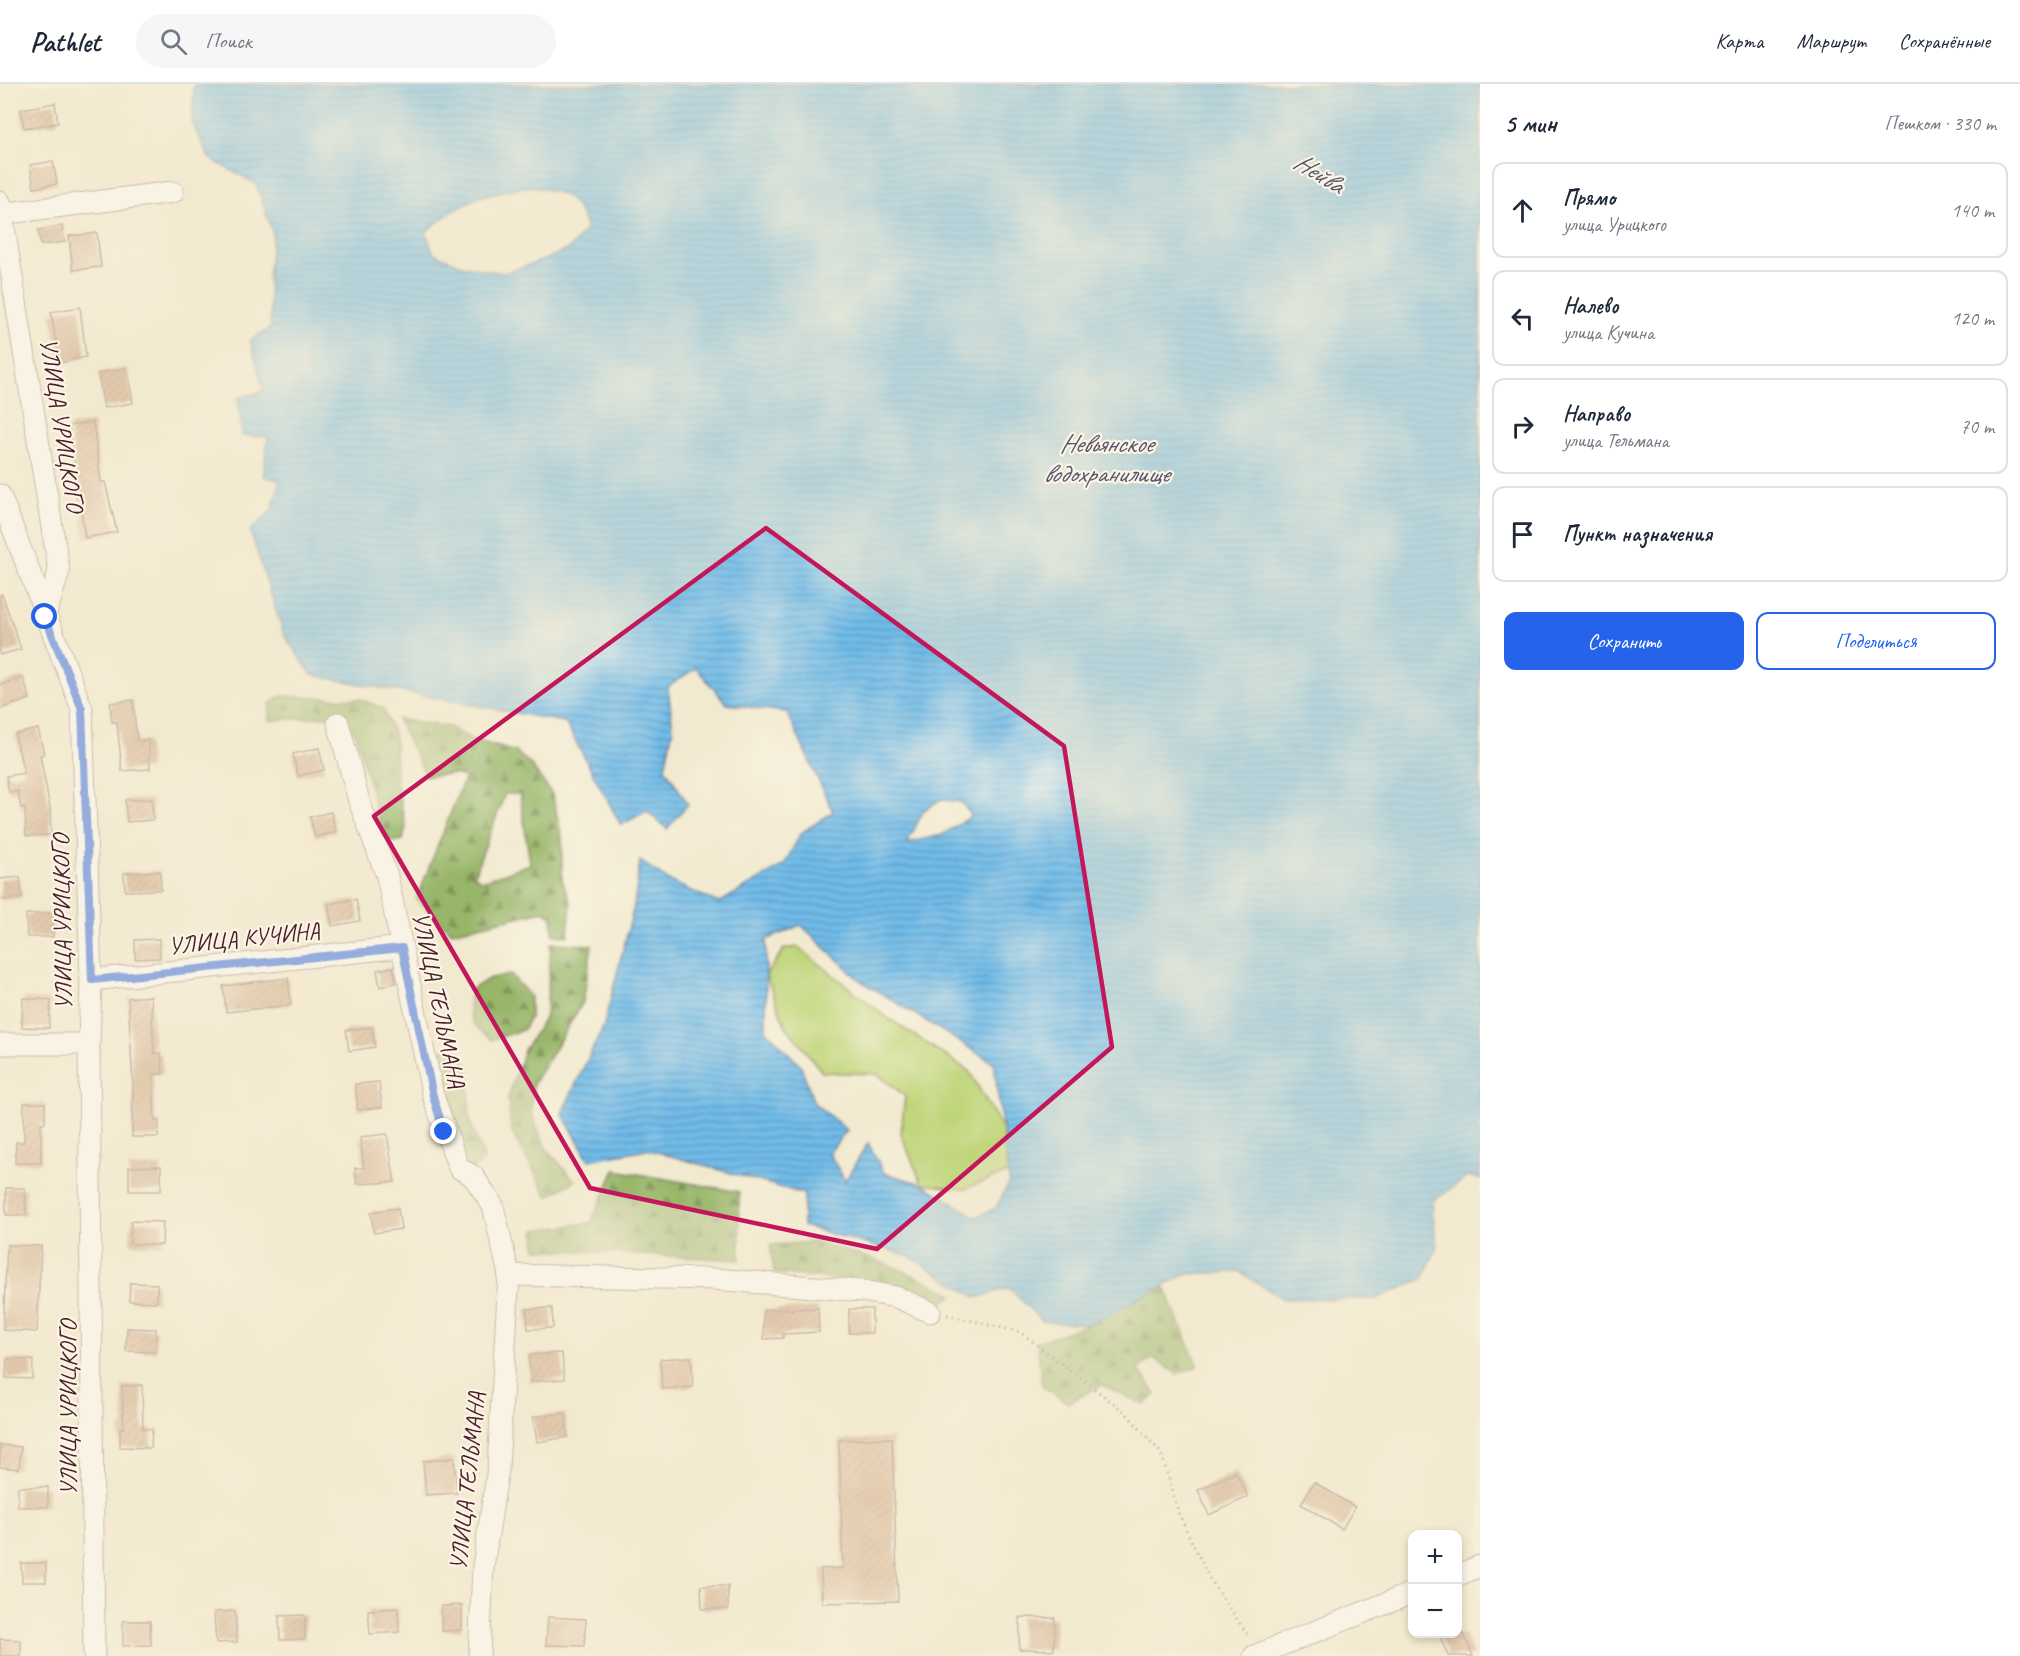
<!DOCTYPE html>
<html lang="ru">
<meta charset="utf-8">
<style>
:root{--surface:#fff;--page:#f6f6f7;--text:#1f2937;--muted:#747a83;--line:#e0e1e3;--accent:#2563eb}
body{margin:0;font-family:Caveat,sans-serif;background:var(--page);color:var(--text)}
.controls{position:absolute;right:18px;bottom:18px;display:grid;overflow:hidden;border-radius:12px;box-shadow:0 3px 9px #0003}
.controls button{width:54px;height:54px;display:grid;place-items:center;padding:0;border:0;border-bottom:2px solid var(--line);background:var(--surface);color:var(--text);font:30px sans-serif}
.stop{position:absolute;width:18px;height:18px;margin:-14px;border:4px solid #2563eb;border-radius:50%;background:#fff}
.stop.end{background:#2563eb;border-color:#fff;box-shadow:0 2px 6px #0008}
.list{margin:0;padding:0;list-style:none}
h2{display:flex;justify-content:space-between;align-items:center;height:78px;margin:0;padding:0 24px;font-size:26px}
h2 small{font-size:20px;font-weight:400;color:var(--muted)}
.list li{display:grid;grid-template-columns:39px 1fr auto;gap:18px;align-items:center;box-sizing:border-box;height:96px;margin:0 12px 12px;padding:0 12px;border:2px solid var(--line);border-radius:12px}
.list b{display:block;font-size:22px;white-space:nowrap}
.list p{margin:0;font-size:20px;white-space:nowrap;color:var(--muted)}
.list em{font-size:20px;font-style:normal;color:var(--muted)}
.actions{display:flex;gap:12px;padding:18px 24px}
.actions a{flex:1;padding:14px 0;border:2px solid var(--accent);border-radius:12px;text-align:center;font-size:21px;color:var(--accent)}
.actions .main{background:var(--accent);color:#fff}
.icon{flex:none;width:33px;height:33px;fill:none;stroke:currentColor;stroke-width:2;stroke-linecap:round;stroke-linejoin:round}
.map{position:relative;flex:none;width:1480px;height:1572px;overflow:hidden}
header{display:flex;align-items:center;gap:36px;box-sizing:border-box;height:84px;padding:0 30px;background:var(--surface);border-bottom:2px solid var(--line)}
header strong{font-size:28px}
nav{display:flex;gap:33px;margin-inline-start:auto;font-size:21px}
.search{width:420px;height:54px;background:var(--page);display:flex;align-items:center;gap:15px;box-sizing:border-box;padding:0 21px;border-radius:33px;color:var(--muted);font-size:22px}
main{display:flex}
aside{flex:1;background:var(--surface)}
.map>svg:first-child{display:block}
.green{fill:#bfd579;stroke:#847a52;stroke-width:1.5}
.forest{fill:url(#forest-firs);stroke:#706a4a;stroke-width:1.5;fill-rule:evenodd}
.water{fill:url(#water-rules);stroke:#5d6e8a;stroke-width:1.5;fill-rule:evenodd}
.building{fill:url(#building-hatch)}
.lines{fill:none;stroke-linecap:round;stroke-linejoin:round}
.minor-casing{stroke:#9e847e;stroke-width:23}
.path{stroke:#9e847e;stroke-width:3;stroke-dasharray:1.5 4.5;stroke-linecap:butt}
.minor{stroke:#fff;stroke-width:21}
.route{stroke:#2563eb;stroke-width:8}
.marked{fill:none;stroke:#c2185b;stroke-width:4.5;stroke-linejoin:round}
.labels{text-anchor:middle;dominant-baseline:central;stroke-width:4.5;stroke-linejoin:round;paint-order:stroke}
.street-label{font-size:24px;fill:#4a1f2b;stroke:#fcf5e5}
.water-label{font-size:26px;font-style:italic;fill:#57566e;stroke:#fcf5e5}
</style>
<header>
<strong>Pathlet</strong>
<div class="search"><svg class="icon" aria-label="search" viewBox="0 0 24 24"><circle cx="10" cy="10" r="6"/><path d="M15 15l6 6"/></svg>Поиск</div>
<nav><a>Карта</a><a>Маршрут</a><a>Сохранённые</a></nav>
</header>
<main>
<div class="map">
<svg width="1480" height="1572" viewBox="0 0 1480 1572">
<defs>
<pattern id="forest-firs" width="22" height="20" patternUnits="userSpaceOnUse" patternTransform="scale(1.5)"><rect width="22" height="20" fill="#97b669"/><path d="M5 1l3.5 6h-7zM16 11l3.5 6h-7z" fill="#7d9357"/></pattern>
<pattern id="water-rules" width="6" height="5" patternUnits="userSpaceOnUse" patternTransform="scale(1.5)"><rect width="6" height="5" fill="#70bce9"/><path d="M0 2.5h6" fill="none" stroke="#5e98bd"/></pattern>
<pattern id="building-hatch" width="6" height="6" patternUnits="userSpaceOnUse" patternTransform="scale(1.5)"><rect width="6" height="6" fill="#d1a281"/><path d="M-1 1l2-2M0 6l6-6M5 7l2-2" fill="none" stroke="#ac836a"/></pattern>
</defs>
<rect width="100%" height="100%" fill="#fcf5e5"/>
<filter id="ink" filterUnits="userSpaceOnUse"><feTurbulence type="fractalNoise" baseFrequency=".0167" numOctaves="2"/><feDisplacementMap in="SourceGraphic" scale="12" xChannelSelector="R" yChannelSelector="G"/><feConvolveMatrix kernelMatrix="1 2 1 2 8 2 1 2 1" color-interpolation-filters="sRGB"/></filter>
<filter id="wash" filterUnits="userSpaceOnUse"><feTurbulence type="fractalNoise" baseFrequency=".008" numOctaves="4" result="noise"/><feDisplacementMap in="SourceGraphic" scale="24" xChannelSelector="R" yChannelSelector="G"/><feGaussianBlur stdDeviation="1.35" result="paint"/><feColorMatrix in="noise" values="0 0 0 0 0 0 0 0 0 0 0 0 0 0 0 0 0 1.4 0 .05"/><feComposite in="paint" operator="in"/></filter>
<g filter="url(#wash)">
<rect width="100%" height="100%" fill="#f2ead0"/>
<!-- green -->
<polygon class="green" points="798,863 889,935 969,987 1003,1046 1008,1089 963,1105 922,1100 901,1050 905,1012 877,990 822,988 785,941 766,891 784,865"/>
<!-- forest -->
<g class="forest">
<polygon points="280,612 359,615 383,624 395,654 396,698 406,743 403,756 390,758 381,746 356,650 344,636 331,632 269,637 270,620"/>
<path d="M397 635 450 643 470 655 516 668 530 680 552 710 562 754V796L571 819 568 852 553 851 552 832 544 827 452 848 416 816 465 693 454 690 426 692ZM505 710H520L530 780 482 797 474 791Z"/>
<polygon points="551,859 592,861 583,918 533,1000 531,1028 546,1064 575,1097 548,1113 511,1047 508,1013 524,966 546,932"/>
<path d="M511 891 530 912V933L523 946 492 956C469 941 465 932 472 905L490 894Z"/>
<path d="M455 963C478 986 466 1006 470 1034 472 1048 480 1062 485 1075L470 1088 448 1033 440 966Z"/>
<polygon points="615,1086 739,1108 740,1176 536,1165 535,1146 591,1139"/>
<path d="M814 1158C866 1172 905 1184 953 1211L939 1221 879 1199 774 1189 770 1161Z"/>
<polygon points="1164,1201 1198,1282 1177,1290 1153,1274 1138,1285 1156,1310 1145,1321 1102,1301 1068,1319 1042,1302 1037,1258 1089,1240"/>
</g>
<!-- water -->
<path class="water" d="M194 0H1480V1096L1469 1092 1432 1118 1437 1164 1423 1195 1375 1215H1283L1240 1188 1186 1190 1089 1240 1043 1238 1009 1204 977 1214 909 1172 803 1142 804 1110 647 1065 589 1076 562 1029 604 941 634 822 640 777 671 798 719 819 784 781 801 749 833 728 787 628 727 620 696 584 668 603 673 645 665 684 688 720 667 745 647 727 621 741 565 638 312 591 284 551 250 447 272 426 280 397 263 392 268 353 242 352 238 314 264 307 250 256 271 244 268 191 273 150 256 100 209 74 192 38ZM532 102C565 110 574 110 587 144L570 164 544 176 504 189 464 182 433 169 426 148C464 114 482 110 532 102ZM941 715 961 718 972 732 942 751 907 759 924 726ZM801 841 858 895 994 979 1009 1098 996 1124 976 1133 922 1100 884 1089 868 1059 845 1097 829 1069 847 1046 814 1019 801 982 766 946V856Z"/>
<g id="blocks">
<!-- building -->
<g class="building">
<polygon points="55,19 58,39 24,44 21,25"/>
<polygon points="53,77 57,100 34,104 30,81"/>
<polygon points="62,142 65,158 41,161 38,146"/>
<polygon points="97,149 101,183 73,186 69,152"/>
<polygon points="80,223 86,273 60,279 51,228"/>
<polygon points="127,284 133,319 104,324 98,289"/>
<polygon points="93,338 101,398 105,398 117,448 85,454 69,342"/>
<polygon points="2,510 21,565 0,571 0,511"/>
<polygon points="23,593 30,615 0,625 0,601"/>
<polygon points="133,616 137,657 148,656 150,685 122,687 117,638 112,638 110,619"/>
<polygon points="38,645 44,670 40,671 50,724 51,751 26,752 25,724 21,724 18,707 9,708 6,692 24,689 15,650"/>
<polygon points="319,664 324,686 298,692 293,670"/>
<polygon points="152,715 153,736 127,738 125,716"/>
<polygon points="331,728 336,748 315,753 310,733"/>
<polygon points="160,787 161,806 125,807 124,789"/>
<polygon points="20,793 22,814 0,816 0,795"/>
<polygon points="356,815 360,837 332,842 328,820"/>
<polygon points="53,829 53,853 27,853 26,830"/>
<polygon points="159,855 160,874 135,875 135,856"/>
<polygon points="393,883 396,899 380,903 377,886"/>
<polygon points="288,894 291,921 226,928 223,902"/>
<polygon points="151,912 154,969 161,969 163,990 153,990 155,1037 159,1037 158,1053 132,1053 133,1002 128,914"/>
<polygon points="23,914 51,916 49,944 22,943"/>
<polygon points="372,943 375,963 349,967 346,946"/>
<polygon points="379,998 382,1023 358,1026 355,1000"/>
<polygon points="24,1019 45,1019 45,1039 41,1039 41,1079 15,1079 16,1058 24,1058"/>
<polygon points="387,1050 395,1098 357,1100 355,1084 364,1084 360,1053"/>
<polygon points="161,1082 161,1107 129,1107 129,1083"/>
<polygon points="6,1104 25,1104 26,1131 6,1131"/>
<polygon points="398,1124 401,1145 374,1149 371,1128"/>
<polygon points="131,1137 163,1138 162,1161 130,1160"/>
<polygon points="7,1161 41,1162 37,1248 3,1246"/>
<polygon points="130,1199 157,1200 157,1218 129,1217"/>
<polygon points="552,1224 553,1244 528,1245 527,1225"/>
<polygon points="818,1224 819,1248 783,1250 783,1254 764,1255 763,1226"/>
<rect x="849" y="1225" width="23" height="24"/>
<polygon points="127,1244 156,1245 156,1268 126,1267"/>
<polygon points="562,1269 564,1295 530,1298 529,1271"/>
<polygon points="691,1273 693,1303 662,1305 660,1275"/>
<polygon points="7,1275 33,1276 32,1295 6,1294"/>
<polygon points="142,1301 143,1345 152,1345 151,1364 120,1363 120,1344 124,1344 122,1302"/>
<polygon points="565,1329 568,1353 537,1358 533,1333"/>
<polygon points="892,1354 898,1517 822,1519 821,1485 843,1484 839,1356"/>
<polygon points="0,1361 21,1363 19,1385 0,1383"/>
<polygon points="454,1374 457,1409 426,1411 423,1377"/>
<polygon points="1236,1388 1248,1413 1209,1431 1198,1406"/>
<polygon points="1314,1398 1355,1423 1342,1445 1301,1420"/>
<rect x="18" y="1403" width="30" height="20"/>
<polygon points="21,1479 46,1479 46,1498 22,1498"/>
<polygon points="701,1502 728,1502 728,1525 702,1525"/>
<polygon points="462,1521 462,1546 442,1547 441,1522"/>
<polygon points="398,1524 399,1548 370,1550 368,1526"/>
<polygon points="235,1527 237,1558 216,1559 214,1528"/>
<polygon points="305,1531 305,1555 280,1556 279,1532"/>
<polygon points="548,1533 586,1535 584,1562 546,1561"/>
<polygon points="1020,1533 1055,1534 1054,1566 1019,1565"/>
<polygon points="123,1537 150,1537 151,1561 123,1562"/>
<polygon points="1439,1550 1464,1550 1473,1572 1448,1572"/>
<polygon points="0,1555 21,1556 21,1572 0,1572"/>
</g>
</g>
</g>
<g filter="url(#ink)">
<use href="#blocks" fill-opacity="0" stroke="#9e847e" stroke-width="1.5"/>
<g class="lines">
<defs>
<g id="minor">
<polyline points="0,118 59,487 45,533"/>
<polyline points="0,130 173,108"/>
<polyline points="0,411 82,625 91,896 89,960 94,1572"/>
<polyline points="338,639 359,717 387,792 433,1012 459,1084 473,1092 493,1122 509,1191 498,1384 483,1483 479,1572"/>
<polyline points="91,896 402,863"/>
<polyline points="0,960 89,960"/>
<polyline points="509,1191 714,1195 862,1207 896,1213 930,1228"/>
<polyline points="1458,1491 1480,1482"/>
<polyline points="1254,1572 1412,1509"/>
</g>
</defs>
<!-- minor casing -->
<use href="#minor" class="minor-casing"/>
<!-- path -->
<polyline class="path" points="947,1231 1020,1248 1125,1328 1161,1369 1179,1430 1209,1494 1249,1553"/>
<!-- minor -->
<use href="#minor" class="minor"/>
</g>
</g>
<g class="lines" filter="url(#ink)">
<!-- route -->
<polyline class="route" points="45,533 82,625 92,896 402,864 433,1012 444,1048"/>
</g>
<!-- marked area -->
<path d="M0 0H1480V1572H0ZM766 444 1064 662 1112 963 877 1165 590 1104 374 732Z" fill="#f2ead0" fill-opacity=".55" fill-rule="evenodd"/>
<path class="marked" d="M766 444 1064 662 1112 963 877 1165 590 1104 374 732Z"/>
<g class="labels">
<!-- street labels -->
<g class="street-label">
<text transform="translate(62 341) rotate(81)">УЛИЦА УРИЦКОГО</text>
<text transform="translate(62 838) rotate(-91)">УЛИЦА УРИЦКОГО</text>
<text transform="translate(244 854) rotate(-6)">УЛИЦА КУЧИНА</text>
<text transform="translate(439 916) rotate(78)">УЛИЦА ТЕЛЬМАНА</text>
<text transform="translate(68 1324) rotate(-90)">УЛИЦА УРИЦКОГО</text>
<text transform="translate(467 1397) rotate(-84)">УЛИЦА ТЕЛЬМАНА</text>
</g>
<!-- water labels -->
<g class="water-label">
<text transform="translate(1319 89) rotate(32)">Нейва</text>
<text x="1106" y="359">Невьянское<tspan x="1106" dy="30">водохранилище</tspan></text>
</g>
</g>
</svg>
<div class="controls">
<button>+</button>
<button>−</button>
</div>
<div class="stop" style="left:45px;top:533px"></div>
<div class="stop end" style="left:444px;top:1048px"></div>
</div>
<aside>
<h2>5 мин<small>Пешком · 330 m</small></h2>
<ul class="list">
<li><svg class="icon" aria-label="ahead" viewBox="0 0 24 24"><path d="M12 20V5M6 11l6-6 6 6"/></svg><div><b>Прямо</b><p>улица Урицкого</p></div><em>140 m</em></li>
<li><svg class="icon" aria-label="left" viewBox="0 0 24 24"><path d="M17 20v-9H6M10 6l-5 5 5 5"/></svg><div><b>Налево</b><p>улица Кучина</p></div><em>120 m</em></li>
<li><svg class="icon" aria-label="right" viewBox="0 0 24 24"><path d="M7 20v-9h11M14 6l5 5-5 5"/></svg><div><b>Направо</b><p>улица Тельмана</p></div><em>70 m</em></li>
<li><svg class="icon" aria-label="arrive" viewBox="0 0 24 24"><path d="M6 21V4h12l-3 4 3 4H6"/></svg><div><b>Пункт назначения</b></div></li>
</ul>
<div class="actions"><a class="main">Сохранить</a><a>Поделиться</a></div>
</aside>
</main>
